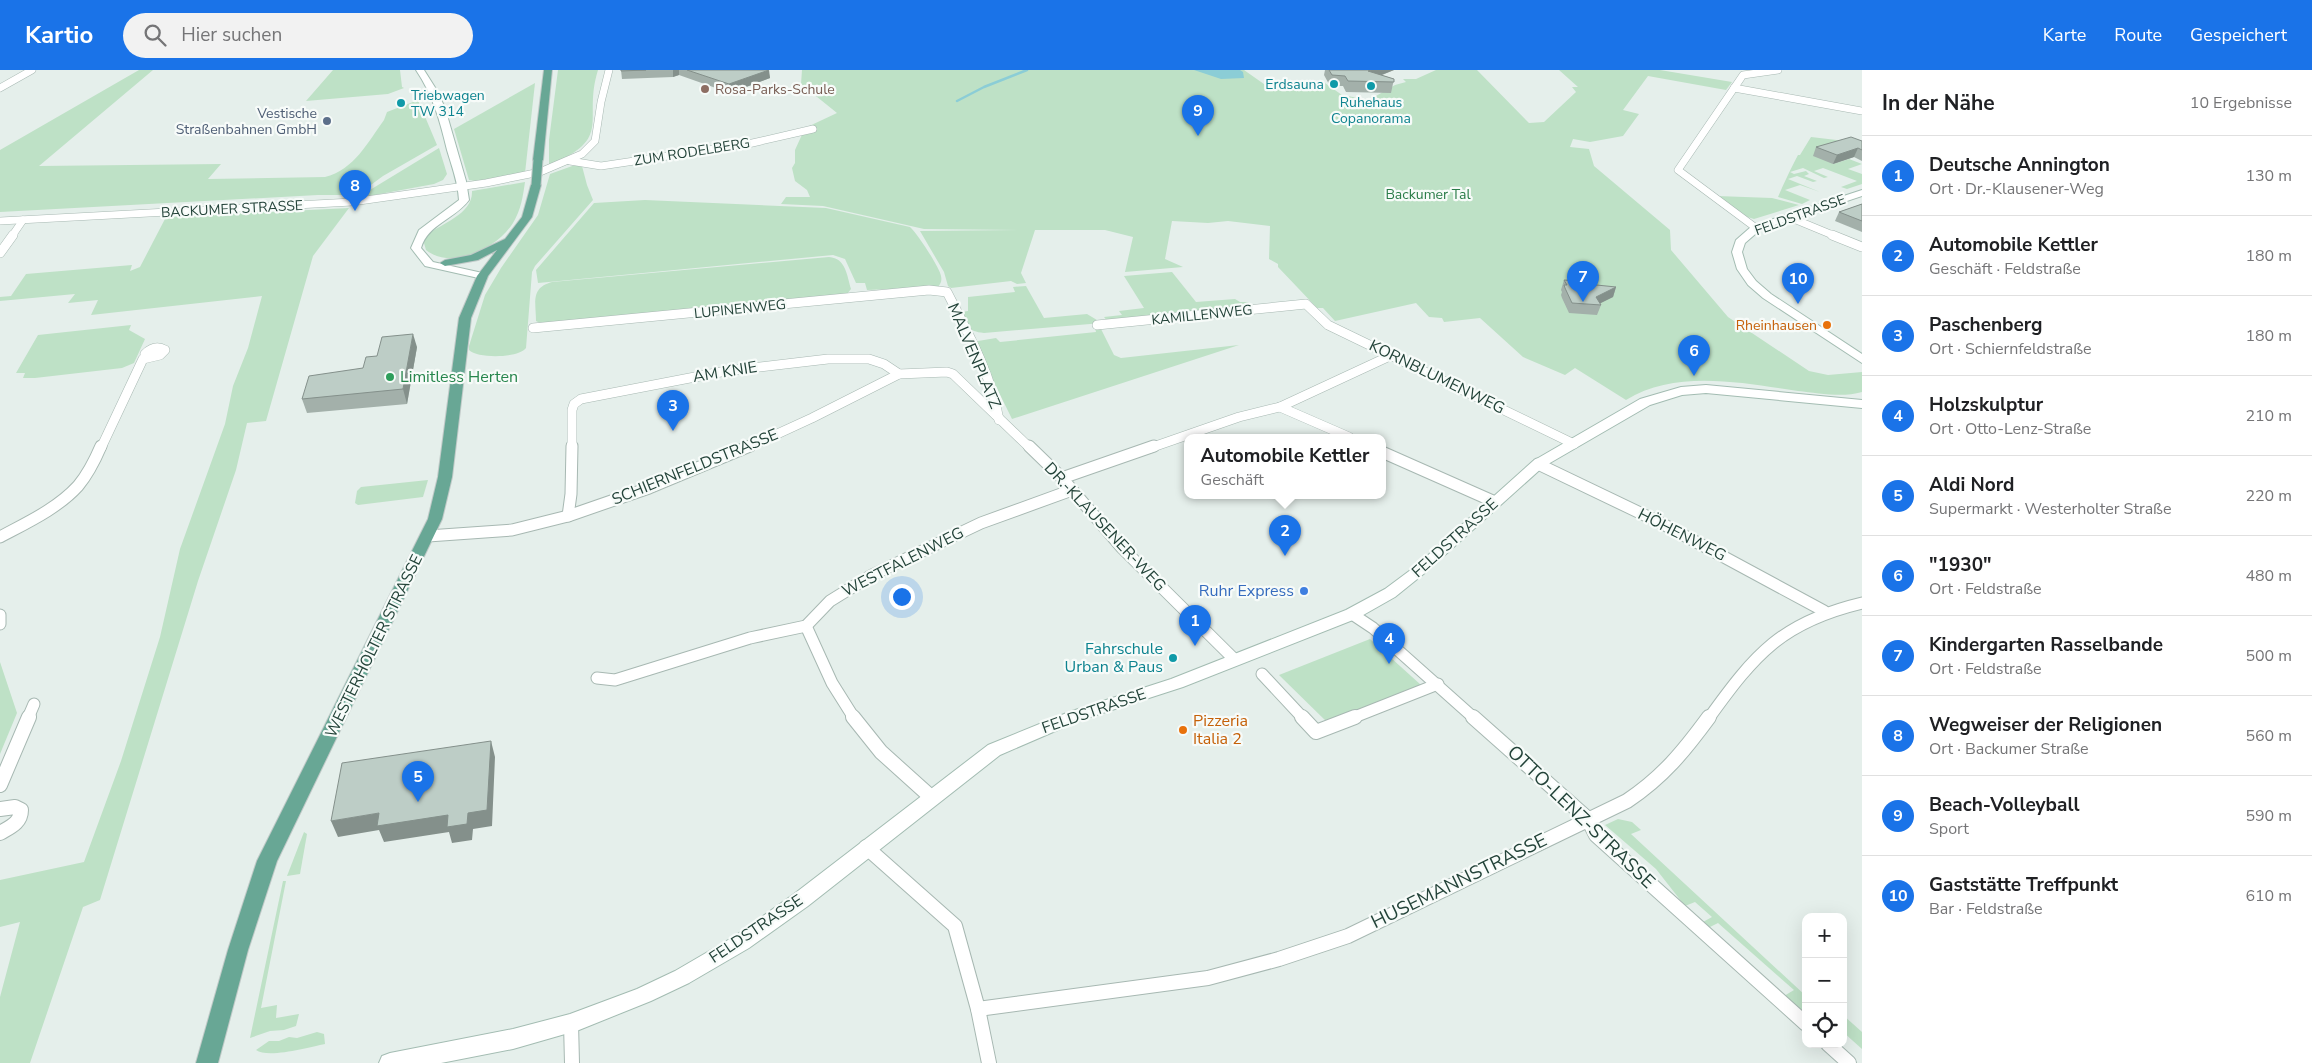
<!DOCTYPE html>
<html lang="de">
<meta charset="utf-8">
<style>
:root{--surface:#fff;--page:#f2f2f2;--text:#202124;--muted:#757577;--line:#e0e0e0;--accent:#1a73e8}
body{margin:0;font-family:"Nunito Sans",sans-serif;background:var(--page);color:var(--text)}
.controls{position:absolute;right:15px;bottom:15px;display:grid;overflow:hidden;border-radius:10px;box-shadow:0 5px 20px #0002}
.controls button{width:45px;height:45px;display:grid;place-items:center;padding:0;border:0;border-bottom:1px solid var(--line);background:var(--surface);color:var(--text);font:25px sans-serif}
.you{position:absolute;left:901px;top:526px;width:18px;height:18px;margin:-12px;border:4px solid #fff;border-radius:50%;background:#1a73e8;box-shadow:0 0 0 8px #1a73e833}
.badge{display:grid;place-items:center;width:32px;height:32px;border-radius:50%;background:var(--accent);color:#fff;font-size:16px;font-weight:700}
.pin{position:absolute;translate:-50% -41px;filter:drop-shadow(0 1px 2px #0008)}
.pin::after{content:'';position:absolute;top:26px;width:18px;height:15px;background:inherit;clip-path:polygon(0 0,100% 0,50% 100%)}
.popup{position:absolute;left:1184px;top:364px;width:202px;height:65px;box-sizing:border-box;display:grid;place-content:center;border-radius:10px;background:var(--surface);filter:drop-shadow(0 1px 4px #0005);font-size:16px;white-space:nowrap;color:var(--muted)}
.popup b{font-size:19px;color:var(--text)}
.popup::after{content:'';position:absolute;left:50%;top:100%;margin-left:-10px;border:10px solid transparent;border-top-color:var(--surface)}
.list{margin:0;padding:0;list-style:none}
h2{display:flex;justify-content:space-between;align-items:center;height:65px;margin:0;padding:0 20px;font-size:21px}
h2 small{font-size:16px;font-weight:400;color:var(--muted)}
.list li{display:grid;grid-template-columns:32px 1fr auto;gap:15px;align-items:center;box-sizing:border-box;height:80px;padding:0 20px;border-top:1px solid var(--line)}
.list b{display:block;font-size:19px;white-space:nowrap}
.list p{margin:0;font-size:16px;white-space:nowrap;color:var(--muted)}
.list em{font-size:16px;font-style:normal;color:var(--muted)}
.icon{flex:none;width:28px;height:28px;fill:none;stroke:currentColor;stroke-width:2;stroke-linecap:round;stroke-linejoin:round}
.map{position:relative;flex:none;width:1862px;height:993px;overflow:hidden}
header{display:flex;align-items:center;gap:30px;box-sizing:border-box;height:70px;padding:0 25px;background:var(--accent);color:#fff}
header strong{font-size:24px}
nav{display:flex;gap:28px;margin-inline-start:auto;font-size:18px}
.search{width:350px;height:45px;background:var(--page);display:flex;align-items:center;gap:12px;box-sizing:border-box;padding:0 18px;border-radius:28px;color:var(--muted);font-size:19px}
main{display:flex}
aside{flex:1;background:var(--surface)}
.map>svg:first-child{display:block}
.green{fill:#bee1c6}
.water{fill:#8bcdd6}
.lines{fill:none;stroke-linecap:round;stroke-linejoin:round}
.stream{stroke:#8bcdd6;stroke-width:2.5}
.street-far3-casing{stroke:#a7b8b2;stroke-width:8}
.street-far2-casing{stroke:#a7b8b2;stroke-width:10}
.street-far1-casing{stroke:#a7b8b2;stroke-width:13}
.street-casing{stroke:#a7b8b2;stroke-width:16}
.secondary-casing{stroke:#a3bcb2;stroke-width:2}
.primary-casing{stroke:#c1cac8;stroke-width:2}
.street-far3{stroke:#fff;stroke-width:7}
.street-far2{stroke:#fff;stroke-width:9}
.street-far1{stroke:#fff;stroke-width:11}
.street{stroke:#fff;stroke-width:14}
.secondary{fill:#fff;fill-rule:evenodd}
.primary{fill:#68a795;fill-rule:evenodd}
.primary-bridge-casing{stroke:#c1cac8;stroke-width:11;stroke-linecap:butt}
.primary-bridge{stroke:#68a795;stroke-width:9}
.wall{fill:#a3b0aa}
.shaded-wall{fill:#84908b}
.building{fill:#bdcdc6;stroke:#84908b}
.culture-dot{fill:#0f9aa8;stroke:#f7fbf9;stroke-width:2}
.education-dot{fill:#8d6e63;stroke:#f7fbf9;stroke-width:2}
.service-dot{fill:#5c6f8a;stroke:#f7fbf9;stroke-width:2}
.food-dot{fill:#e8710a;stroke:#f7fbf9;stroke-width:2}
.leisure-dot{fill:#2e9e5b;stroke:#f7fbf9;stroke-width:2}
.shop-dot{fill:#3f7fe0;stroke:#f7fbf9;stroke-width:2}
.labels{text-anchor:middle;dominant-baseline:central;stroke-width:4.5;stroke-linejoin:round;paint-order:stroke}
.far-culture-label{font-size:14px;fill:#0d838f;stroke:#f7fbf9;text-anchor:end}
.far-education-label{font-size:14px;fill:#785e54;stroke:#f7fbf9;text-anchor:start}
.far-service-label{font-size:14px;fill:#4e5e75;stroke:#f7fbf9;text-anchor:end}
.far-street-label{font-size:14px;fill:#234339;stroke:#f7fbf9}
.far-park-label{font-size:14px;fill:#2a7c48;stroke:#f7fbf9}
.far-food-label{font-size:14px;fill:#c56008;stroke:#f7fbf9;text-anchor:end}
.street-label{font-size:16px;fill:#234339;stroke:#f7fbf9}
.leisure-label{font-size:16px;fill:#27864d;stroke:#f7fbf9;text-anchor:start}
.shop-label{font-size:16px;fill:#366cbe;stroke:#f7fbf9;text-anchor:end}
.culture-label{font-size:16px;fill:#0d838f;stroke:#f7fbf9;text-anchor:end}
.food-label{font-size:16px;fill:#c56008;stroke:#f7fbf9;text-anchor:start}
.near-street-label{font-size:19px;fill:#234339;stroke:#f7fbf9}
</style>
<header>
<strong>Kartio</strong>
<div class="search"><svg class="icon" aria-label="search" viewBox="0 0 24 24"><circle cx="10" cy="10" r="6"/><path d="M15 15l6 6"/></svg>Hier suchen</div>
<nav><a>Karte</a><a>Route</a><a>Gespeichert</a></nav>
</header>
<main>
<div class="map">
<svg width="1862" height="993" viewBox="0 0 1862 993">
<rect width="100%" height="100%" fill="#e5efeb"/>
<!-- green -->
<g class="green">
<path d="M139 0H153L39 96 221 94 208 109 325 107C354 100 368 72 384 50L387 42 418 30 437 75 383 106 364 120 344 125H318L0 142V80Z"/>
<polygon points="333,0 400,0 402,17 404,18 388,24 306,31"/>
<path d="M558 0H598C582 51 615 68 549 95V70Z"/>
<path d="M802 0H1244L1271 19 1305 11H1322L1342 25 1369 30 1395 15 1406 12 1403 9H1416L1436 0H1477L1529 53 1544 52 1576 22 1572 17H1578L1559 0H1660L1732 12 1726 20 1648 6 1623 40 1639 44 1623 66 1590 72 1573 69 1570 77 1589 79 1594 96 1670 160 1671 180 1728 247 1809 301 1828 305 1862 302V322C1842 328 1818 323 1798 321 1742 313 1676 299 1626 330L1575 298 1565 305 1523 287 1480 248 1444 252 1442 248 1429 247 1416 233 1335 251 1323 238H1317L1278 197V194L1269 189 1270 156 1228 151 1208 153 1172 151 1165 189 1183 197 1125 202 1133 167 1105 160H1035L1021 203 1026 213 1017 214 1011 211 951 218 948 216 944 202 920 161 1022 160 924 159 823 136 781 134 786 127H810L807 120 795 111 792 98 795 93V80L805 58 837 43 801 14Z"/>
<polygon points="535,13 525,103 476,111 469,110 454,59"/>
<path d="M1811 67 1862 73 1833 94 1849 89 1862 94 1848 99 1862 104V114L1847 119 1841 117 1857 111 1823 98 1814 101 1828 107 1824 108 1803 98 1790 102 1794 104 1806 101 1809 104 1804 106 1817 111 1813 112 1797 106 1788 109 1820 122 1800 115 1785 120 1810 130 1802 134 1778 127C1785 111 1790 100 1798 85H1800Z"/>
<polygon points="439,78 447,104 443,110 434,114 369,126 365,123"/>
<path d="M575 95 582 96 587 115 593 130 535 196 532 202 526 278C519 288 478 289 469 280V276L485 225 501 198 538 145 550 104Z"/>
<path d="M525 112C523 126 521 140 513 153 497 178 453 201 426 180L424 173 426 166C441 153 473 145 472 121Z"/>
<polygon points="1717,126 1772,128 1799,135 1754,149 1744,146"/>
<path d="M645 130 826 138 910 157C917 163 940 198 941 206 942 211 941 213 938 217L867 220 865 213H856L845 189 833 185 538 213 536 200 594 133Z"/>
<polygon points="349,138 313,186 266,351 247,353 236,400 198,511 100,830 83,837 30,993 0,993 0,927 20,852 0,857 0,810 84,792 121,691 160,567 180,479 225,354 233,316 248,278 262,226 91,245 98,230 68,233 75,224 0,231 0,227 11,226 26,204 132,195 130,201 140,197 166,147"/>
<path d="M829 187C846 188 847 206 851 219L847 224 544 255 536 251C536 233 530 218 552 212Z"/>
<polygon points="1172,202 1196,232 1235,229 1240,232 1248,232 1253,237 1108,252 1104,247 1122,245 1119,241 1144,238 1124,206"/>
<path d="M1026 216 1044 248 1087 244 1102 253 984 263C967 261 968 257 961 242L968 241V227L1015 222 1013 217Z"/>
<polygon points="131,255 129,260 145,269 134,293 122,298 35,308 23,308 25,303 16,303 38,265"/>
<polygon points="1100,257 1114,285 1121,288 1239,275 1012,349 976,276 978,271 996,268 1000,272 1096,262 1095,258"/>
<polygon points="428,410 423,427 358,435 355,433 357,421 361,417"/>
<polygon points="1370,569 1421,615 1329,654 1279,605"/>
<polygon points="0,592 17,643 0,684"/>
<polygon points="1618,749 1632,752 1641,760 1631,764 1806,926 1806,938 1801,941 1784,926 1794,920 1718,853 1708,858 1703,852 1712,847 1695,832 1685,836 1656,799 1605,755"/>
<polygon points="304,762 307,764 300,804 287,806"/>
<polygon points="283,811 286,811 261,938 277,935 276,948 299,944 296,956 284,960 270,961 250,968"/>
<polygon points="1843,945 1862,962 1862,979 1843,962"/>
<path d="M317 962 324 964 325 974C309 977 268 989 256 980L269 971H279L289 967 297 968Z"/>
</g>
<!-- water -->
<polygon class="water" points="1194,0 1240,0 1243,2 1244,8 1221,9"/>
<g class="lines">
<!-- stream -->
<polyline class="stream" points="957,31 984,17 1027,0"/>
<defs>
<g id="street-far3">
<polyline points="0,18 32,0"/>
<polyline points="1734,18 1862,41"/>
<polyline points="570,91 601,96 748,74 813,59"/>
<polyline points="1789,147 1835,166"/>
<polyline points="0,151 352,132 486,113 540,102 582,84 595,71 601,32 609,0"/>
<polyline points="1756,158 1678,100 1743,5 1778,0"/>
<polyline points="12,166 23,150"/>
</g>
<g id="street-far2">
<polyline points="1832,165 1862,177"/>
<polyline points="0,183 13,165"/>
<polyline points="1097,255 1306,234 1328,255 1574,374"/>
<path d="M533 258 929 220 947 222C968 263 991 304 999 350"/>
<polyline points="1280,337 1349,367"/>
<path d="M101 378 143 289 160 285 165 280C158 276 151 278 145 284L147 287"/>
<polyline points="572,378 572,340 574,334 581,329 726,301 828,289 869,289 884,294 899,304"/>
<polyline points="747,378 812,348 899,304 947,302 953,304 1030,378"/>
<polyline points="1150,378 1239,347 1280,337 1392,285"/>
</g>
<g id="street-far1">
<polyline points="1029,376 1062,408 1122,478 1235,590"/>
<polyline points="1382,382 1495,432"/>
<polyline points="1538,394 1661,453 1824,541"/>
<polyline points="1062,408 1154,376"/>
<polyline points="568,446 571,424 572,376"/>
<polyline points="428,466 512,460 568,446 649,418 750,376"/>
<path d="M0 467C26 453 57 439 78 416 88 404 95 390 101 376"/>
<polyline points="1352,544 1373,558 1474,648"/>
<polyline points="0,545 0,554"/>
<polyline points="806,556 832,613 854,648"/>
<polyline points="1262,604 1303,648"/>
<polyline points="597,608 615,610 750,568 806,556 830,531 872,505 981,453 1072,420"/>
<polyline points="28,648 34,634"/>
<polyline points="1352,648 1438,614"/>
<path d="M1709 648C1755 584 1782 552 1862 533"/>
</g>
<g id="street">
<polyline points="853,647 881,682 931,727"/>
<polyline points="1302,647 1316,662 1355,647"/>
<polyline points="1473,647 1588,749 1596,765 1806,954"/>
<polyline points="0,715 29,647"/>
<path d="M0 739 15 737 21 740C21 753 10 757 0 763"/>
<polyline points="866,777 955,856 978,939 989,993"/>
<path d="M978 939 1208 908 1279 889 1348 866 1627 731C1663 707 1684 681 1709 647"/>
<polyline points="571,953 572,993"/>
<polyline points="1828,974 1849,993"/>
</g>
<g id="secondary">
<path d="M416 0H424L436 19 445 38 466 111 469 130C455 149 428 154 421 178L433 192 487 204V208L483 209 425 196 411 178 419 160 459 130C458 112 452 97 447 80 440 51 433 25 416 0Z"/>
<polygon points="1862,120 1862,126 1760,160 1745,173 1742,182 1747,199 1756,211 1771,224 1862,284 1862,293 1763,228 1748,215 1737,199 1732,182 1736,170 1752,156"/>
<polygon points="1706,315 1862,330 1862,338 1706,323 1682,325 1650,335 1543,397 1426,502 1395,527 1358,548 1183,617 1081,650 1000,685 808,836 749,878 689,913 651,931 579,960 513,979 441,993 379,993 382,986 390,983 513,959 570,944 637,919 675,901 735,866 794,824 988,675 1069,642 1171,609 1346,540 1385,519 1416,496 1533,391 1640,329 1681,317"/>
</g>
<g id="primary">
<polygon points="544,0 552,0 543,90 538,93 533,90"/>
<polygon points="536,112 541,115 532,147 488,206 471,248 452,407 442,449 277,791 248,880 218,993 196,993 228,880 257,791 428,449 438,407 459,248 477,206 497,180 478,190 445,196 440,193 445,190 471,185 505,169 522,147 531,115"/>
</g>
</defs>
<!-- street-far3 casing -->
<use href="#street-far3" class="street-far3-casing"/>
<!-- street-far2 casing -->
<use href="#street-far2" class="street-far2-casing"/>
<!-- street-far1 casing -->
<use href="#street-far1" class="street-far1-casing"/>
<!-- street casing -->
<use href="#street" class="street-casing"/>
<!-- secondary casing -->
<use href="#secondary" class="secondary-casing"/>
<!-- primary casing -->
<use href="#primary" class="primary-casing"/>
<!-- street-far3 -->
<use href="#street-far3" class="street-far3"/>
<!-- street-far2 -->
<use href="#street-far2" class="street-far2"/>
<!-- street-far1 -->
<use href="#street-far1" class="street-far1"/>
<!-- street -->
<use href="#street" class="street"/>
<!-- secondary -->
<use href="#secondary" class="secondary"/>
<!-- primary -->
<use href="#primary" class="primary"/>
<defs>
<polyline id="primary-bridge" points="536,115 538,90"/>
</defs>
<!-- primary-bridge casing -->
<use href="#primary-bridge" class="primary-bridge-casing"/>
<!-- primary-bridge -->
<use href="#primary-bridge" class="primary-bridge"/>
</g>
<!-- wall -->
<g class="wall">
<polygon points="621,0 768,0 770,8 730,23 679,5 673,7 622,9"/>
<polygon points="1325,0 1394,0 1382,5 1394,9 1391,23 1346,22 1343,16 1330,16 1324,5"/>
<polygon points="1862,71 1862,91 1854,87 1833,94 1813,86 1816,77"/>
<polygon points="1862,134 1862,162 1835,151 1839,142"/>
<polygon points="1564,210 1581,217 1616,217 1613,227 1600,233 1601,235 1597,245 1569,243 1562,228 1561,225 1562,222 1561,220"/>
<polygon points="417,277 407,334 307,343 302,329 363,298"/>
</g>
<!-- shaded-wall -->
<g class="shaded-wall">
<polygon points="673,0 679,0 679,5 673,7"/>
<polygon points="769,0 770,8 730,23 729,14"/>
<polygon points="1371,0 1394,0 1366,11 1368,1"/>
<polygon points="1858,78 1854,87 1833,94 1837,85"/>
<polygon points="1616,217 1613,227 1597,235 1596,227"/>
<polygon points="413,264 417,277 407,334 403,319"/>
<polygon points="491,671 495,687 492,756 473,759 472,770 452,773 449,762 384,772 379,760 338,767 331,751 379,743 468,743"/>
</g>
<!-- building -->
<g class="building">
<polygon points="621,0 646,0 621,1"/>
<polygon points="687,0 769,0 729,14"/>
<polygon points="1329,0 1371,0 1368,1 1394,9 1394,12 1348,11 1345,6 1332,5"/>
<polygon points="1851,67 1862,71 1862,80 1858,78 1837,85 1816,77"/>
<polygon points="1862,134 1862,151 1839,142"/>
<polygon points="1564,210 1578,211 1581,217 1587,214 1616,217 1596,227 1601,235 1572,233 1565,218 1564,215 1567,215"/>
<polygon points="413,264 403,319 302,329 309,306 363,298 366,287 377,286 382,267"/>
<polygon points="491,671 487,740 468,743 467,754 447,757 448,745 377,756 379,743 331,751 342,693"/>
</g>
<!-- markers -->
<g class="culture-dot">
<circle cx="1334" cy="14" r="5"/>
<circle cx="1371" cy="16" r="5"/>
<circle cx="401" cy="33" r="5"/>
<circle cx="1173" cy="588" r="5"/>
</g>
<circle class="education-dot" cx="705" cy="19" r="5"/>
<circle class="service-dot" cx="327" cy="51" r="5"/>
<g class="food-dot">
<circle cx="1827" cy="255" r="5"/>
<circle cx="1183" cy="660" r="5"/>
</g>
<circle class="leisure-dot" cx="390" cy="307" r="5"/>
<circle class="shop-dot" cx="1304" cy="521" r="5"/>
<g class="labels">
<!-- far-culture labels -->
<g class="far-culture-label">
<text x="1324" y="14">Erdsauna</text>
<text x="411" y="25" text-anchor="start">Triebwagen<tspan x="411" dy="16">TW 314</tspan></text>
<text x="1371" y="32" text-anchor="middle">Ruhehaus<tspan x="1371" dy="16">Copanorama</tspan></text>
</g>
<!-- far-education labels -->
<g class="far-education-label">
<text x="715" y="19">Rosa-Parks-Schule</text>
</g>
<!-- far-service labels -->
<g class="far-service-label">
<text x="317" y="43">Vestische<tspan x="317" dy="16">Straßenbahnen GmbH</tspan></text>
</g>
<!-- far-street labels -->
<g class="far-street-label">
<text transform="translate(692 82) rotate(-9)">ZUM RODELBERG</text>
<text transform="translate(232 139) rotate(-3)">BACKUMER STRASSE</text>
<text transform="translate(1800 145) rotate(-20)">FELDSTRASSE</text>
<text transform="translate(740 239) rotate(-6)">LUPINENWEG</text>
<text transform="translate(1202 245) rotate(-6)">KAMILLENWEG</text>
</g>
<!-- far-park labels -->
<g class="far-park-label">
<text x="1428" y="124">Backumer Tal</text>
</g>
<!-- far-food labels -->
<g class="far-food-label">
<text x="1817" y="255">Rheinhausen</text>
</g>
<!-- street labels -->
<g class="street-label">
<text transform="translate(974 286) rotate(67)">MALVENPLATZ</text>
<text transform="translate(725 302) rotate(-9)">AM KNIE</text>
<text transform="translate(1437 307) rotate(26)">KORNBLUMENWEG</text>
<text transform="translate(695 397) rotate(-22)">SCHIERNFELDSTRASSE</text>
<text transform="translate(1105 457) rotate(47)">DR.-KLAUSENER-WEG</text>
<text transform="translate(1682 465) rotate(27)">HÖHENWEG</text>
<text transform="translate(1455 468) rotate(-42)">FELDSTRASSE</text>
<text transform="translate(903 492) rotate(-27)">WESTFALENWEG</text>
<text transform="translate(374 576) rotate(-64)">WESTERHOLTER STRASSE</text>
<text transform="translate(1094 641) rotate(-19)">FELDSTRASSE</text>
<text transform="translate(756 859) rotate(-34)">FELDSTRASSE</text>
</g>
<!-- leisure labels -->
<g class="leisure-label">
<text x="400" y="307">Limitless Herten</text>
</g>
<!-- shop labels -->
<g class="shop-label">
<text x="1294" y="521">Ruhr Express</text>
</g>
<!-- culture labels -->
<g class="culture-label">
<text x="1163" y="579">Fahrschule<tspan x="1163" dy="18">Urban &amp; Paus</tspan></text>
</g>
<!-- food labels -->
<g class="food-label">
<text x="1193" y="651">Pizzeria<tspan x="1193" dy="18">Italia 2</tspan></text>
</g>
<!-- near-street labels -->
<g class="near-street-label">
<text transform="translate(1581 747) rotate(44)">OTTO-LENZ-STRASSE</text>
<text transform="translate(1459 811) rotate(-26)">HUSEMANNSTRASSE</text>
</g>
</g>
</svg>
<div class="controls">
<button>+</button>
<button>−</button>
<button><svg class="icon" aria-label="locate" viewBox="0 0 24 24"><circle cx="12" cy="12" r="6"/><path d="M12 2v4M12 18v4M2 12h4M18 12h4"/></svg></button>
</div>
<div class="you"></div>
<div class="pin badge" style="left:1195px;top:576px">1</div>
<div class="pin badge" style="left:1285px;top:486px">2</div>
<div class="popup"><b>Automobile Kettler</b>Geschäft</div>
<div class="pin badge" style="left:673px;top:361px">3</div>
<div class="pin badge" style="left:1389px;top:594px">4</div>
<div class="pin badge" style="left:418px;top:732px">5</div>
<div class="pin badge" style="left:1694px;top:306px">6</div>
<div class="pin badge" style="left:1583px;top:232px">7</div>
<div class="pin badge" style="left:355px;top:141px">8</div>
<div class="pin badge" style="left:1198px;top:66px">9</div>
<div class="pin badge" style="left:1798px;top:234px">10</div>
</div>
<aside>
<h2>In der Nähe<small>10 Ergebnisse</small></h2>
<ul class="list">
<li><span class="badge">1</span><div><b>Deutsche Annington</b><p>Ort · Dr.-Klausener-Weg</p></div><em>130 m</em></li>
<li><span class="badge">2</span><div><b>Automobile Kettler</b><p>Geschäft · Feldstraße</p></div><em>180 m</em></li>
<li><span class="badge">3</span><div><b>Paschenberg</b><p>Ort · Schiernfeldstraße</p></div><em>180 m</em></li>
<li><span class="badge">4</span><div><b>Holzskulptur</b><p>Ort · Otto-Lenz-Straße</p></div><em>210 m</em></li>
<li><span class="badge">5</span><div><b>Aldi Nord</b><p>Supermarkt · Westerholter Straße</p></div><em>220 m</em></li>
<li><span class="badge">6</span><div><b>&quot;1930&quot;</b><p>Ort · Feldstraße</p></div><em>480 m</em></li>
<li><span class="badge">7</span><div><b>Kindergarten Rasselbande</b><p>Ort · Feldstraße</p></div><em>500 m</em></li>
<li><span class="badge">8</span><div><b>Wegweiser der Religionen</b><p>Ort · Backumer Straße</p></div><em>560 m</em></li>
<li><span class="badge">9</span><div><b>Beach-Volleyball</b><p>Sport</p></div><em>590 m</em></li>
<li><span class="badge">10</span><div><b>Gaststätte Treffpunkt</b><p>Bar · Feldstraße</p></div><em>610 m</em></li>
</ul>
</aside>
</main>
